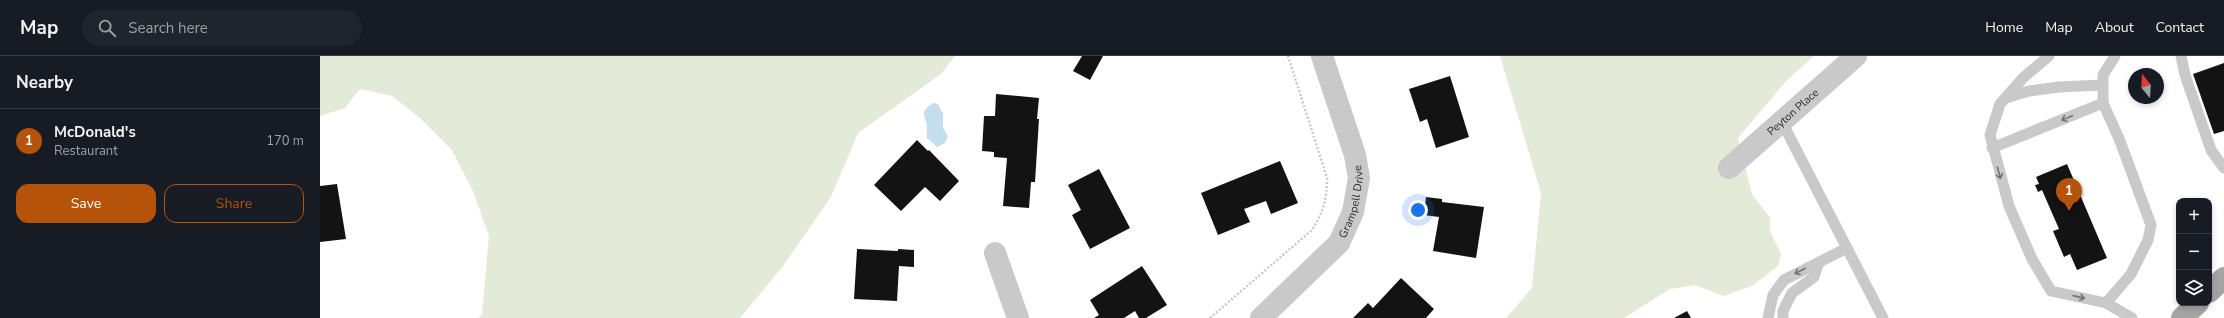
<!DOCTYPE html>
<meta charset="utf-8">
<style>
:root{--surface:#171b24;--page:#20242c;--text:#f1f3f6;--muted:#9ea1a6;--line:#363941;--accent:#b45309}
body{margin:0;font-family:"Nunito Sans",sans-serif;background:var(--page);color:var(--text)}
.controls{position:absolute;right:12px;bottom:12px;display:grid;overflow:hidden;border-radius:8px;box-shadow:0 2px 6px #0003}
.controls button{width:36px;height:36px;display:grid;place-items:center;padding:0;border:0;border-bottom:1px solid var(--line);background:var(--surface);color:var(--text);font:20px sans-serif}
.compass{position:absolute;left:1808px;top:12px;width:36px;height:36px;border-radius:50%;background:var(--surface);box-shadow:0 2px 6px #0003;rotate:342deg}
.you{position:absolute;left:1098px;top:154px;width:14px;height:14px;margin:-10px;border:3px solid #fff;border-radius:50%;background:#1a73e8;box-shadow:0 0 0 6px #1a73e833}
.badge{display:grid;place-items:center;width:26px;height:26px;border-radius:50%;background:var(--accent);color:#fff;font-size:13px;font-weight:700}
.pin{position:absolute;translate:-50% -33px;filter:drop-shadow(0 1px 2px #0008)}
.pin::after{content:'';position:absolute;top:21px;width:14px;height:12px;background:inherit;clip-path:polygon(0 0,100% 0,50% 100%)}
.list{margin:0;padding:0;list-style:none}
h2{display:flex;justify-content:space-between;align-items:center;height:52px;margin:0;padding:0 16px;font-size:17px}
h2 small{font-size:13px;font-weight:400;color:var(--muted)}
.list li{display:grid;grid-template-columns:26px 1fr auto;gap:12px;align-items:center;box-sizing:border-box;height:64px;padding:0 16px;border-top:1px solid var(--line)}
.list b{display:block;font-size:15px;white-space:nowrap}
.list p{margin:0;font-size:13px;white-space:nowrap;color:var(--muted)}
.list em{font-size:13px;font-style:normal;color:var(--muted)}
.actions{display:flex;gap:8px;padding:12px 16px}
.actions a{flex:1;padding:9px 0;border:1px solid var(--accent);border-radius:12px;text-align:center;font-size:14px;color:var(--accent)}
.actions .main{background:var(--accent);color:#fff}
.icon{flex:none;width:22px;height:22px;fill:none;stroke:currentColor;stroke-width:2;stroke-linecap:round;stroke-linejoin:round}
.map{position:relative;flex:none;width:1904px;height:262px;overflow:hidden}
header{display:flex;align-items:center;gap:24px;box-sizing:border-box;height:56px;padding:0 20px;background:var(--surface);border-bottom:1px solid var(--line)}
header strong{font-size:19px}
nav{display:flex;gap:22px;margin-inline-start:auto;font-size:14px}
.search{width:280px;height:36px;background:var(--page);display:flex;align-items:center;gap:10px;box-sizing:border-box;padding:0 14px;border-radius:22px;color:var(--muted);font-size:15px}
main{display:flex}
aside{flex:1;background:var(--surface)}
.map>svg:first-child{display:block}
.green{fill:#e3ebd8}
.water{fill:#c3deec}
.building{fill:#131313}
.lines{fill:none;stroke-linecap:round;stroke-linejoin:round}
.path{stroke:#c9c9c9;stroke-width:2.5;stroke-dasharray:2 2;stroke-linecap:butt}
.lane{stroke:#c9c9c9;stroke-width:11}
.street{stroke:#c9c9c9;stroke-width:22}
.primary{stroke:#a4a4a4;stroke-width:22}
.oneway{stroke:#737373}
.labels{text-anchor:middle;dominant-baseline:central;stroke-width:4;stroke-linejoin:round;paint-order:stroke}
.street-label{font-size:11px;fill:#2c2c2c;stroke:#fff}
</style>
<header>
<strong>Map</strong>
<div class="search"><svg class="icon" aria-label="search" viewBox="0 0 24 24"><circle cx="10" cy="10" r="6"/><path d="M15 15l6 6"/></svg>Search here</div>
<nav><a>Home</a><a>Map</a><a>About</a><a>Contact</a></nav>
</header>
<main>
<aside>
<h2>Nearby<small></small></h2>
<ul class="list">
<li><span class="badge">1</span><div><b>McDonald's</b><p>Restaurant</p></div><em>170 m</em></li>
</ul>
<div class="actions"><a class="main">Save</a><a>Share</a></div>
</aside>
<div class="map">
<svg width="1904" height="262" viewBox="0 0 1904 262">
<rect width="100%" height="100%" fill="#fff"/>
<!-- green -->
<g class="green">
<polygon points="0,0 635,0 621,18 538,77 511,141 463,210 420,262 158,262 162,259 169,180 153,135 132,94 100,62 72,40 40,33 25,52 0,60"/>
<polygon points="1180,0 1494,0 1466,25 1418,82 1432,138 1450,162 1450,175 1461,198 1458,210 1432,230 1403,240 1375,229 1350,233 1304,262 1186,262 1212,232 1221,137"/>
</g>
<!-- water -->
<path class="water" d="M613 47 618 48 623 58V72L628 80 625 87 617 91 607 82C606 79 607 75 607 72 606 57 598 58 613 47Z"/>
<!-- building -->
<g class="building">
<polygon points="762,0 783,0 770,24 753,15"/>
<polygon points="1904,7 1904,75 1894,78 1873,18"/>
<polygon points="1130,20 1149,81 1116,92 1107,63 1100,66 1089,33"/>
<polygon points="676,38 719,42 717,63 719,63 715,126 711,126 709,152 683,150 687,102 674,101 674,96 662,95 664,60 675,60"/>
<polygon points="597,84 608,95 609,94 639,125 620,145 605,131 581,155 554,129"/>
<polygon points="960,105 978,147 951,158 946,145 924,153 930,166 898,179 881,137"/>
<polygon points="1747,108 1787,202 1757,214 1750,198 1744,201 1733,175 1739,173 1722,134 1718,136 1715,129 1719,128 1716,121"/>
<polygon points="779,113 810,172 770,193 752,159 761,154 748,129"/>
<polygon points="17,128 26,183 0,186 0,130"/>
<polygon points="1106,141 1122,143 1122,146 1164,151 1156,202 1113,195 1119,161 1104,159"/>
<polygon points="537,193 578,195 578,193 594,194 594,211 579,210 577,245 534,243"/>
<polygon points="822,210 847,249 826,262 819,262 815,255 804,262 774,262 779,259 770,244"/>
<polygon points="1081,222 1114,253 1106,262 1033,262 1048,247 1053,252"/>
<polygon points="1367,255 1371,262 1354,262"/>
</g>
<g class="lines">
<!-- path -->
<path class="path" d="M890 262 992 174C1003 157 1007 143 1007 122L968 0"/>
<!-- lane -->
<g class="lane">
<polyline points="1729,0 1704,21 1680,48 1670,79 1689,150 1712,203 1731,235 1786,247 1812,262"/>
<polyline points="1861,0 1865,19 1891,94 1904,112"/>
<polyline points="1686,42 1709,35 1739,31 1782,29"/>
<polyline points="1462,66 1563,262"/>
<polyline points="1672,92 1783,47"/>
<polyline points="1786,247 1811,218 1828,184 1831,169 1800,85 1783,47 1783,19 1795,0"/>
<polyline points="1448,262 1453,239 1464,224 1527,192"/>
<polyline points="1463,262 1463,255 1472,237 1494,221 1499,206"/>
</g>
<!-- street -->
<g class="street">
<path id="s1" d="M1409 112 1536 0"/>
<polyline points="675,197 698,262"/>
<path id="s2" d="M941 262 1019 187 1033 156 1039 122 1035 99 1002 0"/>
</g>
<!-- primary -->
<g class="primary">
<polyline points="1889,236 1904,222"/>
<polyline points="1862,262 1878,247"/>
</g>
</g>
<!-- one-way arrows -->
<defs><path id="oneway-shaft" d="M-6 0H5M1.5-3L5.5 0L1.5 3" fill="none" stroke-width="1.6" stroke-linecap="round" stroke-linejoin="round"/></defs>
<g class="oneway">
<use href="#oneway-shaft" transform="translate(1747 62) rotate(158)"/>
<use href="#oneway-shaft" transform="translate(1679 117) rotate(74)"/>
<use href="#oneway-shaft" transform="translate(1480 215) rotate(153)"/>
<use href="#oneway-shaft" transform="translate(1759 241) rotate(13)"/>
</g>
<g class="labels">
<!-- street labels -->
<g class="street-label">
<text stroke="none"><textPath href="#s1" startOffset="85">Peyton Place</textPath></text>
<text stroke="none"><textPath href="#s2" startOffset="152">Grampell Drive</textPath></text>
</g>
</g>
</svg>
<div class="controls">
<button>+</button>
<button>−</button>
<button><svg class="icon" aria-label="layers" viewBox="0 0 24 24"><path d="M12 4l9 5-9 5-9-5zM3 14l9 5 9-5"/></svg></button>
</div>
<svg class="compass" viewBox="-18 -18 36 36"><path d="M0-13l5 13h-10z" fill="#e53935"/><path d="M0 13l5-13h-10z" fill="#9ea1a6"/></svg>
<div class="you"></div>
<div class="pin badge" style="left:1749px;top:155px">1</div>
</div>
</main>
